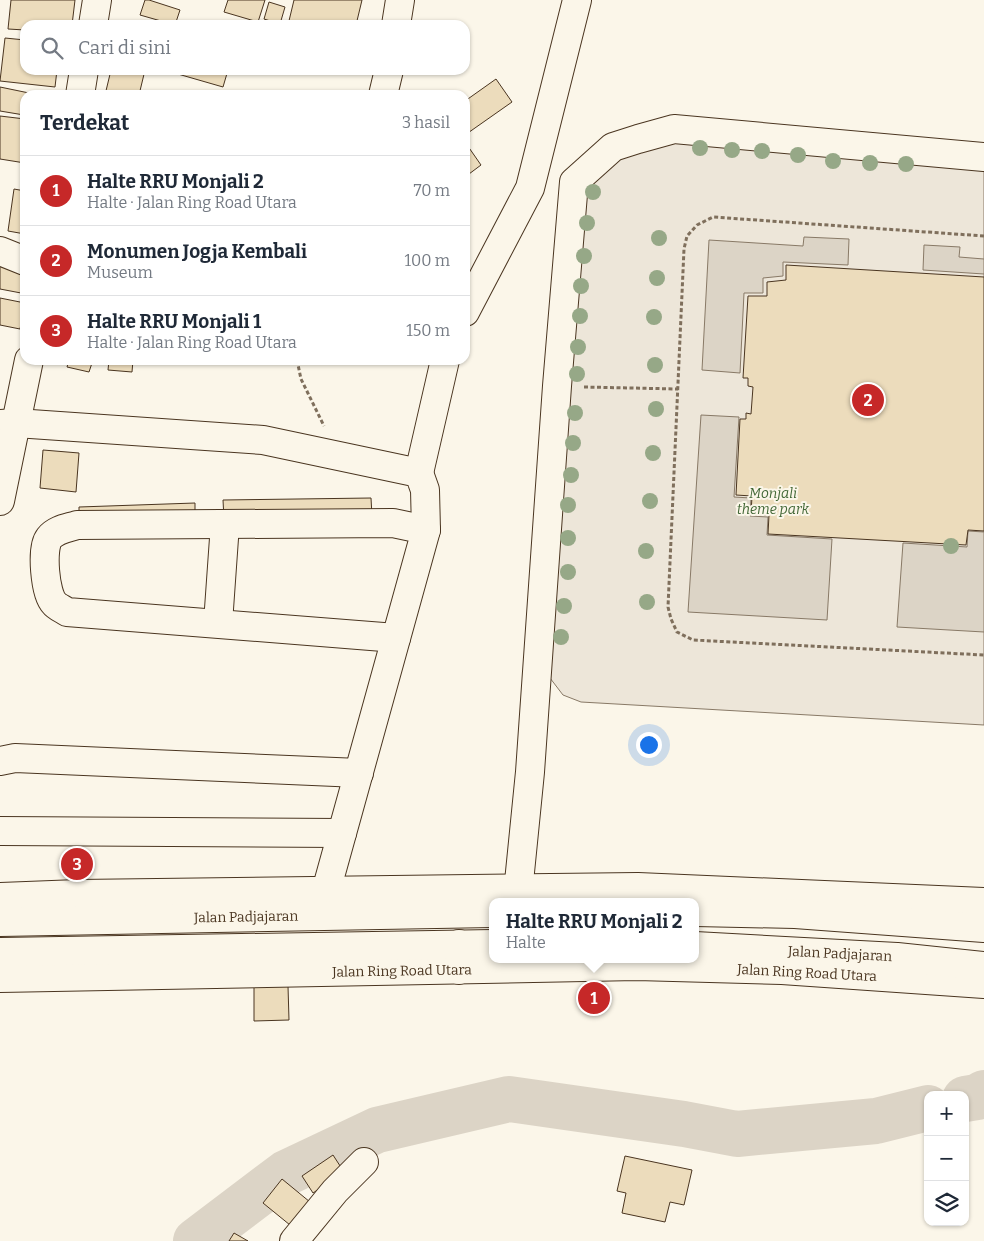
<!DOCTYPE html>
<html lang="id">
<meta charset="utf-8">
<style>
:root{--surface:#fff;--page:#f6f6f7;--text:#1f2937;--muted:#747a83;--line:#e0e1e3;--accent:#c62828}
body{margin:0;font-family:Bitter,serif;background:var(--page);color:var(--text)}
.controls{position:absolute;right:15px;bottom:15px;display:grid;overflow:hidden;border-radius:10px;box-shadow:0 1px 4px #0004}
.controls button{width:45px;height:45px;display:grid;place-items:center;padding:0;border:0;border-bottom:1px solid var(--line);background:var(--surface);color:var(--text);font:25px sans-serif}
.you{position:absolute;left:648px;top:744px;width:18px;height:18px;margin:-12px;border:4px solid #fff;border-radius:50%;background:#1a73e8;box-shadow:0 0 0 8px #1a73e833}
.badge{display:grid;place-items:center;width:32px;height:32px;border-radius:50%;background:var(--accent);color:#fff;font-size:16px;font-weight:700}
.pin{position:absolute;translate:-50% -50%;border:2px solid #fff;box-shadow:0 1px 5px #0006}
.popup{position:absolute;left:489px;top:898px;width:210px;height:65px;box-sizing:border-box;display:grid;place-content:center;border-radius:10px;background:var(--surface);filter:drop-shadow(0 1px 4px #0005);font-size:16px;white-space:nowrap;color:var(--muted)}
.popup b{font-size:19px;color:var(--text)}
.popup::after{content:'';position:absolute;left:50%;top:100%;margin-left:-10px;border:10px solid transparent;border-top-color:var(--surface)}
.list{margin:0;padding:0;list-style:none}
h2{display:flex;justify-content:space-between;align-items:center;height:65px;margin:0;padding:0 20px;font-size:21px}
h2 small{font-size:16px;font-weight:400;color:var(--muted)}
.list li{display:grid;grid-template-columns:32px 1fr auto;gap:15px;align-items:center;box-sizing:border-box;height:70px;padding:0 20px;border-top:1px solid var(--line)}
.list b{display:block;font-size:19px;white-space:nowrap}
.list p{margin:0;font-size:16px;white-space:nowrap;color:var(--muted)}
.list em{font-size:16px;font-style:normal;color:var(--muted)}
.icon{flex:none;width:28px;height:28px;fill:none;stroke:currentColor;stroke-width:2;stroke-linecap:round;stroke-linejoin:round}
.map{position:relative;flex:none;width:984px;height:1241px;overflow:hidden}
.search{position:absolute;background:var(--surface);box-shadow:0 1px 4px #0004;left:20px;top:20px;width:450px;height:55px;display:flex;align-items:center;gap:12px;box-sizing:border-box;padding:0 18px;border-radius:15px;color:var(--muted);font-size:19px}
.panel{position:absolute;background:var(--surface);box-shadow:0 1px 4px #0004;left:20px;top:90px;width:450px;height:275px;border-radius:15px}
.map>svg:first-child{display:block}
.green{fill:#ede6d9;stroke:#887966}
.water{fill:#dcd4c6;stroke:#887966}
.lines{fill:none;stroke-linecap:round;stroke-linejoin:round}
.river{stroke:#dcd4c6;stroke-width:46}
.building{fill:#ecdcbc;stroke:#4a3520}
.minor-casing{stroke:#4a3520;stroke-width:30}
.highway-casing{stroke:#4a3520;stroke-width:30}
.path{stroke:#7f6f5c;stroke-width:3;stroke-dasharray:4 2.5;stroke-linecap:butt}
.minor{stroke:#fbf6e9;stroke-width:28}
.highway{stroke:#fbf6e9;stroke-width:28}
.tree{fill:#96a887}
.labels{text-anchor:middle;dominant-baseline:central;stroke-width:4;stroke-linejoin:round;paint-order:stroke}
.park-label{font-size:14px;font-style:italic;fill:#436837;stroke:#fbf6e9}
.street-label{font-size:14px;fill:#4a3520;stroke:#fbf6e9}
</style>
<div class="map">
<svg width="984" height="1241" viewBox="0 0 984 1241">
<rect width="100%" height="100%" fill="#fbf6e9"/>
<!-- green -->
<polygon class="green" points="672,141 984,164 984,725 581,702 563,695 550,678 584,184 620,152"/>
<!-- water -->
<g class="water">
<polygon points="804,237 849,239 848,265 783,262 783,276 763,278 763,293 744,293 740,373 702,370 709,240 803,246"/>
<polygon points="924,245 960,247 959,257 984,259 984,274 923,270"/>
<polygon points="701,415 739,417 734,497 751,498 750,516 768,517 767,535 832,539 827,620 688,612"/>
<polygon points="968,531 984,532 984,632 897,627 903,543 967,547"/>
</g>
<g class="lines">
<!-- river -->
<g class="river">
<polyline points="965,1099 977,1097 984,1093"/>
<polyline points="196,1241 286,1173 377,1130 509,1099 684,1124 737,1134 876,1121 928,1108"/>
</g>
</g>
<!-- building -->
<g class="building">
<polygon points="11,0 75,0 72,25 25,25 25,30 8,29"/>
<polygon points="145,0 149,0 180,10 175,25 140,15"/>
<polygon points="228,0 265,0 258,22 224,12"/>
<polygon points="294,0 362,0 356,25 288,25"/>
<polygon points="269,2 285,7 280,24 264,19"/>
<polygon points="5,38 25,40 25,70 57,70 55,87 0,81"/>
<polygon points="111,70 145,70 139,95 105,95"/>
<polygon points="164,70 228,70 223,87"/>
<polygon points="496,79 512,102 465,135 465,101"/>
<polygon points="0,87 29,93 28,95 25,95 24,115 0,111"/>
<polygon points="0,116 25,119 25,163 0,159"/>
<polygon points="465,142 481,165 465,177"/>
<polygon points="14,189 25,191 25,234 8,231"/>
<polygon points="0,259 25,271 21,293 0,289"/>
<polygon points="786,265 984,277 984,531 968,530 966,545 768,534 769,515 751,514 752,496 736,495 740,419 746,419 746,413 751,414 753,387 748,386 748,378 743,378 748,296 767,296 767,282 786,280"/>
<polygon points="0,298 25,303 20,329 0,325"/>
<polygon points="69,360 93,360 89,372 67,367"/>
<polygon points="109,360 133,360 132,372 108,370"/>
<polygon points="43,450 79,453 76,492 40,488"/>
<polygon points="371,498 372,516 224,519 223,500"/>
<polygon points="195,503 195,517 79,521 79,507"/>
<polygon points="254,986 288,986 289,1020 254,1021"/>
<polygon points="333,1155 344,1172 313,1193 302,1176"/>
<polygon points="625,1156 692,1170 684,1205 670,1202 665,1222 622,1213 626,1193 617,1191"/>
<polygon points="282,1179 310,1202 290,1225 263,1203"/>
<polygon points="234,1233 248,1241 229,1241"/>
</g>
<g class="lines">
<defs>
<g id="minor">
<polyline points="93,25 97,0"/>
<polyline points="396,25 400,0"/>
<polyline points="80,95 84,70"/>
<polyline points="383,95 389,70"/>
<polyline points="0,251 25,261"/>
<polyline points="465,312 530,188 577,0"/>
<polyline points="0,424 16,423 263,440 419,473 425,490 426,530 326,891"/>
<polyline points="419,473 445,360"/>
<polyline points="0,501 29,360"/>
<polyline points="218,623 225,524"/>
<path d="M396 638 67 612C63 609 57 607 54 603 45 594 41 548 49 538 56 529 68 528 77 525L393 523 426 530"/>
<polyline points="0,761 15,758 359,773"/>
<polyline points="0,831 342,833"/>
<polyline points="0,897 78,894 638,887 984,902"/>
<polyline points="517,902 530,772 557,386 574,182 613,147 638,139 674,129 984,157"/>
<polyline points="0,978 637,966 782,970 984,984"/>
<polyline points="294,1241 335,1191 364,1162"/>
</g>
<g id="highway">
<polyline points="695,912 795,914 984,928"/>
<polyline points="0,922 493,913"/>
<polyline points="459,944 459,970"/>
<polyline points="695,946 897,957 984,966"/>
<polyline points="0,952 493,944"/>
</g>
</defs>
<!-- minor casing -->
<use href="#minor" class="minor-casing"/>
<!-- highway casing -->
<use href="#highway" class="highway-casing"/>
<!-- path -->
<g class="path">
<polyline points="984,236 713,217 697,225 687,236 684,249 668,607 671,619 677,632 693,640 984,655"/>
<polyline points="297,360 301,379 324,426"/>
<polyline points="584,387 678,389"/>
</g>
<!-- minor -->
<use href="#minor" class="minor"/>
<!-- highway -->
<use href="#highway" class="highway"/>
</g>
<!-- trees -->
<g class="tree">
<circle cx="700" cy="148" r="8"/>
<circle cx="732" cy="150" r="8"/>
<circle cx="762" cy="151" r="8"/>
<circle cx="798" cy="155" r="8"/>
<circle cx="833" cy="161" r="8"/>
<circle cx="870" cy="163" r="8"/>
<circle cx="906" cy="164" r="8"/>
<circle cx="593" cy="192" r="8"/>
<circle cx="587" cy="223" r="8"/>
<circle cx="659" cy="238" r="8"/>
<circle cx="584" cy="256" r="8"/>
<circle cx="657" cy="278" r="8"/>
<circle cx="581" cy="286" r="8"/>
<circle cx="580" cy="316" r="8"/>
<circle cx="654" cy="317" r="8"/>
<circle cx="578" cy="347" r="8"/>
<circle cx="655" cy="365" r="8"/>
<circle cx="577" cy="374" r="8"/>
<circle cx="656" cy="409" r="8"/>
<circle cx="575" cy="413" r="8"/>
<circle cx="573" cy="443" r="8"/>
<circle cx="653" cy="453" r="8"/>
<circle cx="571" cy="475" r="8"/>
<circle cx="650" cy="501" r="8"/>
<circle cx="568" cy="505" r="8"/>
<circle cx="568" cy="538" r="8"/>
<circle cx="951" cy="546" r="8"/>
<circle cx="646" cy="551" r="8"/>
<circle cx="568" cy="572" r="8"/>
<circle cx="647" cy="602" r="8"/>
<circle cx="564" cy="606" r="8"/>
<circle cx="561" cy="637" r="8"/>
</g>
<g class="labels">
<!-- park labels -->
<g class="park-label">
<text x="773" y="493">Monjali<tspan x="773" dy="16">theme park</tspan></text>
</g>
<!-- street labels -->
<g class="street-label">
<text transform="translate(246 917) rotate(-1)">Jalan Padjajaran</text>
<text transform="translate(840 954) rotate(3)">Jalan Padjajaran</text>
<text transform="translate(402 971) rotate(-1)">Jalan Ring Road Utara</text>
<text transform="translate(807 973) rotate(3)">Jalan Ring Road Utara</text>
</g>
</g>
</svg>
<div class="controls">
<button>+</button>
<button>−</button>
<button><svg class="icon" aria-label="layers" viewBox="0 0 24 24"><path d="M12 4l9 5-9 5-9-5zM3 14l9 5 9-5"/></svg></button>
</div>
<div class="you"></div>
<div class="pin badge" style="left:594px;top:998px">1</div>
<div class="popup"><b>Halte RRU Monjali 2</b>Halte</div>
<div class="pin badge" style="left:868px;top:400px">2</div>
<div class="pin badge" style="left:77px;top:864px">3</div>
<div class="search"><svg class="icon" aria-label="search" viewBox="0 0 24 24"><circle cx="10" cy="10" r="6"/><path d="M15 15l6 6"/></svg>Cari di sini</div>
<section class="panel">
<h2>Terdekat<small>3 hasil</small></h2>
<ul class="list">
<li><span class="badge">1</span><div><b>Halte RRU Monjali 2</b><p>Halte · Jalan Ring Road Utara</p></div><em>70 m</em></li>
<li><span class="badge">2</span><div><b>Monumen Jogja Kembali</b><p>Museum</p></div><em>100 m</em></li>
<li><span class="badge">3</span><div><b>Halte RRU Monjali 1</b><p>Halte · Jalan Ring Road Utara</p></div><em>150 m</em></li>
</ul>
</section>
</div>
